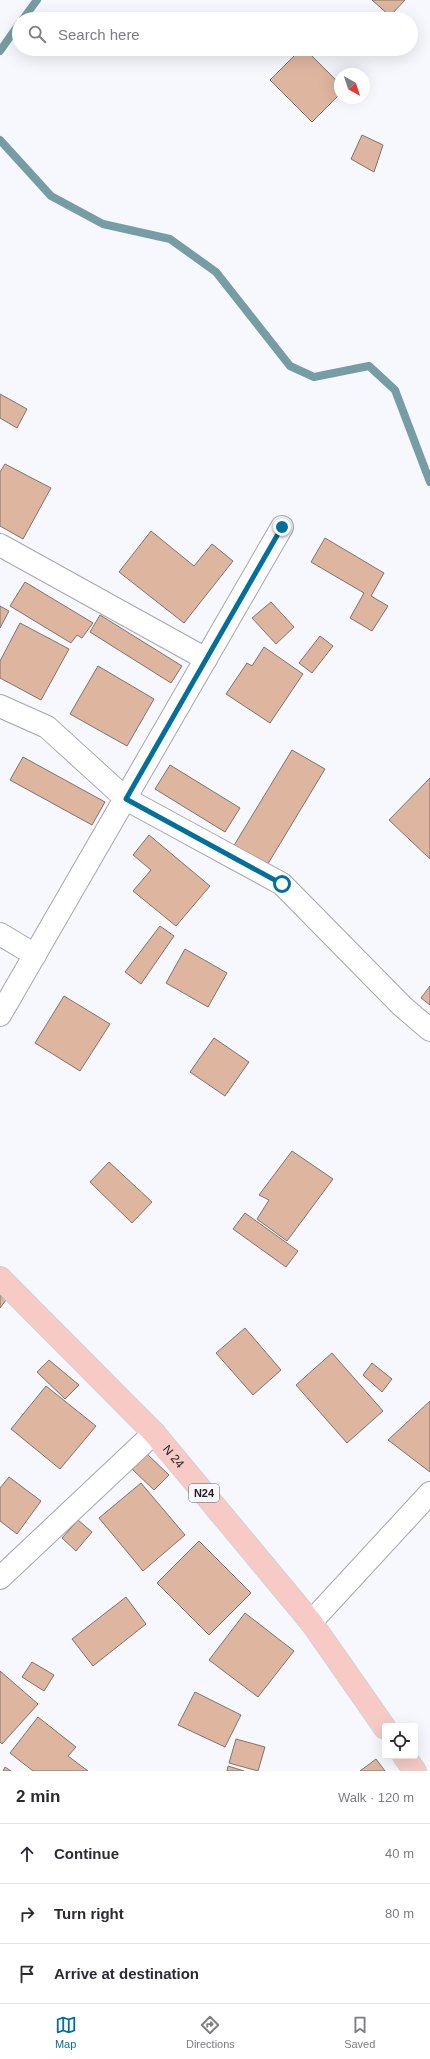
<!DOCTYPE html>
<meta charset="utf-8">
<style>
:root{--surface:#fff;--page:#f2f2f3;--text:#2b2b33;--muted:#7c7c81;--line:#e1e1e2;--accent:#03709c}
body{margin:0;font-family:Helvetica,sans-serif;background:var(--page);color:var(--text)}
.controls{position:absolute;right:12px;bottom:12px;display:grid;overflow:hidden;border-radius:4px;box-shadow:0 4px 16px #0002}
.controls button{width:36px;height:36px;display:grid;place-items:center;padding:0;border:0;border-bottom:1px solid var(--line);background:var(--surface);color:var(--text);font:20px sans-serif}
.compass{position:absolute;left:334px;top:68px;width:36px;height:36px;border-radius:50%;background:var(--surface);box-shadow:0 4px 16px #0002;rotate:141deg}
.stop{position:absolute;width:12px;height:12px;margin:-9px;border:3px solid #03709c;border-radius:50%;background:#fff}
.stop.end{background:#03709c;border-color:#fff;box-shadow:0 1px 4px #0008}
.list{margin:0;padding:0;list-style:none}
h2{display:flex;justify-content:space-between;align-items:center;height:52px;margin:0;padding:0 16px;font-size:17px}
h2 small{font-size:13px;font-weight:400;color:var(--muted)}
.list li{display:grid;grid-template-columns:26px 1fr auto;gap:12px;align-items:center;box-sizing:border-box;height:60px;padding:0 16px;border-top:1px solid var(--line)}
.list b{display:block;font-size:15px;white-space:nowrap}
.list em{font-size:13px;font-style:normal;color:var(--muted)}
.icon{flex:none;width:22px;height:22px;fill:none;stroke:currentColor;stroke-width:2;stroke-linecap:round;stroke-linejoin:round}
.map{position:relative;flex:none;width:430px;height:1771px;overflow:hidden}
.search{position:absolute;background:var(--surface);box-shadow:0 4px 16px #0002;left:12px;right:12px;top:12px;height:44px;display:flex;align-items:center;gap:10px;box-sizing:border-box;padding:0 14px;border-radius:22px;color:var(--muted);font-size:15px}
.sheet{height:232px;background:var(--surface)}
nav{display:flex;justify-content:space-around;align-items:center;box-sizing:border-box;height:56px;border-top:1px solid var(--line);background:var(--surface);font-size:11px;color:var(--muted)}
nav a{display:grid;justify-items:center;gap:2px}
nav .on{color:var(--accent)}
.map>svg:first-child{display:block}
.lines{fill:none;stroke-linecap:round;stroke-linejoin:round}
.stream{stroke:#769da3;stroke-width:8}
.building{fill:#deb59f;stroke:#7e746f}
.street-casing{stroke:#a7a6b0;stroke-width:24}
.primary-casing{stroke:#d2d2d3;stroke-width:24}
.street{stroke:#fff;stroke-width:22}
.primary{stroke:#f7cac6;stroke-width:22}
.route{stroke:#03709c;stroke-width:5}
.labels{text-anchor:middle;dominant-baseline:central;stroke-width:3.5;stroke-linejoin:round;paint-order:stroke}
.shield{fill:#f7f7fe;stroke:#606065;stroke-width:1}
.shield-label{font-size:11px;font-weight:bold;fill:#202024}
.street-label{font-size:12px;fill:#202024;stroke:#f7f7fe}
</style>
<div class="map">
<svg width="430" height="1771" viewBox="0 0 430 1771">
<rect width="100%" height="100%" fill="#f7f7fe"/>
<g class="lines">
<!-- stream -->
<g class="stream">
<polyline points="23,19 37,0"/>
<polyline points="0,51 19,24"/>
<polyline points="0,140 51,196 103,224 170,239 216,272 290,366 314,377 369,366 395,390 430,482"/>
</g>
</g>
<!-- building -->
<g class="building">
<polygon points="372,0 405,0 390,16"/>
<polygon points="301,49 305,49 340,84 340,94 312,122 270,80"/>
<polygon points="362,135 383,145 374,172 351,159"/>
<polygon points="0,394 27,409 17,428 0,418"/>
<polygon points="5,464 51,488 23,539 0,526 0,472"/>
<polygon points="151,531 194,566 212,544 233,561 184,623 119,572"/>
<polygon points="325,538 384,573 371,596 388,606 372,631 350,618 364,593 311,562"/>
<polygon points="25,582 93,623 82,638 77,635 71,643 10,606"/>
<polygon points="271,602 294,627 276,644 252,618"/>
<polygon points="0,606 9,611 0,628"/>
<polygon points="100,615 182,666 171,683 90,632"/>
<polygon points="20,623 69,649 41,700 0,678 0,661"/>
<polygon points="320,636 333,646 312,673 299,663"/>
<polygon points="264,647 303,674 270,723 226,694 247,663 252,666"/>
<polygon points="98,666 154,699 127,746 70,714"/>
<polygon points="292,750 325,769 266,867 233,847"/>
<polygon points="23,757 105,802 92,825 10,780"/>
<polygon points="170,765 240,808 225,832 155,789"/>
<polygon points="430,778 430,859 389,820"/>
<polygon points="149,835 210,886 176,926 133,891 151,870 133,855"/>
<polygon points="160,926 174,936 141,984 125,972"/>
<polygon points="185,949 227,973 208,1007 166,983"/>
<polygon points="430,986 430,1005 421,998"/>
<polygon points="64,996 110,1024 80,1071 35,1043"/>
<polygon points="214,1038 249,1062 225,1096 190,1072"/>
<polygon points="292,1151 333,1179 287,1241 257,1219 269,1200 259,1195"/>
<polygon points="109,1162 152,1202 132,1223 90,1182"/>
<polygon points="245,1213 298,1251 286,1267 233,1229"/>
<polygon points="0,1295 6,1300 0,1308"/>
<polygon points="245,1328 281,1370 253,1395 216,1353"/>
<polygon points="332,1353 383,1411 347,1443 296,1385"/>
<polygon points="49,1360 79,1385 65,1399 37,1372"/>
<polygon points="372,1363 392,1379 382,1392 363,1375"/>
<polygon points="46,1386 96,1426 60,1469 11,1429"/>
<polygon points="430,1401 430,1472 388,1440"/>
<polygon points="146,1453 169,1475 154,1490 132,1469"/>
<polygon points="9,1477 41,1501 17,1534 0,1521 0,1488"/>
<polygon points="141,1483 185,1535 143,1571 99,1518"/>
<polygon points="78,1520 92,1532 76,1551 62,1538"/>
<polygon points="199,1541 251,1593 209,1635 157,1583"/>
<polygon points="126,1597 146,1624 93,1666 72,1639"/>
<polygon points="245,1613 294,1651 258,1697 209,1660"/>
<polygon points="32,1662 54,1675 44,1691 22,1677"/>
<polygon points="0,1671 38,1704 2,1744 0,1742"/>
<polygon points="195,1692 241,1715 225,1747 178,1725"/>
<polygon points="38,1717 76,1747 68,1756 88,1771 33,1771 10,1753"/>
<polygon points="236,1739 265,1747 258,1771 229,1763"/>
<polygon points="376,1759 385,1771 360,1771"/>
<polygon points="228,1766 244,1771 227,1771"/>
<polygon points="5,1767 11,1771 3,1771"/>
</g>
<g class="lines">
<defs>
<g id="street">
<polyline points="0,545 206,659"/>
<polyline points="0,706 47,727 126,799 282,884 402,1006 430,1030"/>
<polyline points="0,934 35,955"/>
<polyline points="0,1015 282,527"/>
<polyline points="0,1578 154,1433"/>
<polyline points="311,1622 430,1493"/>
</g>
<g id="primary">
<path id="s1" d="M0 1278 154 1433 311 1622 385 1728"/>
<polyline points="404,1756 415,1771"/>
</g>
</defs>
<!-- street casing -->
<use href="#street" class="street-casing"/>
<!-- primary casing -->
<use href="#primary" class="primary-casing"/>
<!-- street -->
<use href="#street" class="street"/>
<!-- primary -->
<use href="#primary" class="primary"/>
</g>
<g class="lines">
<!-- route -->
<polyline class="route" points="282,527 126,799 282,884"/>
</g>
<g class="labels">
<!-- shield labels -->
<rect class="shield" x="189" y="1484" width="30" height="18" rx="3"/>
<g class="shield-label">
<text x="204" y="1493">N24</text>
</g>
<!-- street labels -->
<g class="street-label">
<text stroke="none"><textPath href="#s1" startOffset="249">N 24</textPath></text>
</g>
</g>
</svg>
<div class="controls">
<button><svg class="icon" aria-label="locate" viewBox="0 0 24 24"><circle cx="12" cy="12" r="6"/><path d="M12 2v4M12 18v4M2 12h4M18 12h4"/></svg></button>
</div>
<svg class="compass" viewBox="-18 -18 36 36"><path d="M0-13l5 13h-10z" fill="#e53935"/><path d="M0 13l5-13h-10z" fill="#7c7c81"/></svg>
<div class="stop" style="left:282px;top:884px"></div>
<div class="stop end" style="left:282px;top:527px"></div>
<div class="search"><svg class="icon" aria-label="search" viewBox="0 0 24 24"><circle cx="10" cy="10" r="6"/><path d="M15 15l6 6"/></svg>Search here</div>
</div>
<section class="sheet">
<h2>2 min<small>Walk · 120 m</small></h2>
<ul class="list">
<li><svg class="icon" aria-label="ahead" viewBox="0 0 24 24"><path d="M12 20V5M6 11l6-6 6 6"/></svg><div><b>Continue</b></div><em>40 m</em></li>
<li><svg class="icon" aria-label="right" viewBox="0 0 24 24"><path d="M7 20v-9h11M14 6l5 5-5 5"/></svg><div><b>Turn right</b></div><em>80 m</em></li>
<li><svg class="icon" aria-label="arrive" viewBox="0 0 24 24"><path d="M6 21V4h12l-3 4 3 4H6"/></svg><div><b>Arrive at destination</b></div></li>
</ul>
</section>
<nav>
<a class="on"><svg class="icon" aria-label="map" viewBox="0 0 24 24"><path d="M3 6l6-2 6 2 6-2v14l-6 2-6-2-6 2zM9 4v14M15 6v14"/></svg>Map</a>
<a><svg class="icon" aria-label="directions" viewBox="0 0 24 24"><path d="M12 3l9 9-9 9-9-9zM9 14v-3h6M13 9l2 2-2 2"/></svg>Directions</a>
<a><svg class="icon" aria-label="saved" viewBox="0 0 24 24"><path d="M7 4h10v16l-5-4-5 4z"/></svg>Saved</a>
</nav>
